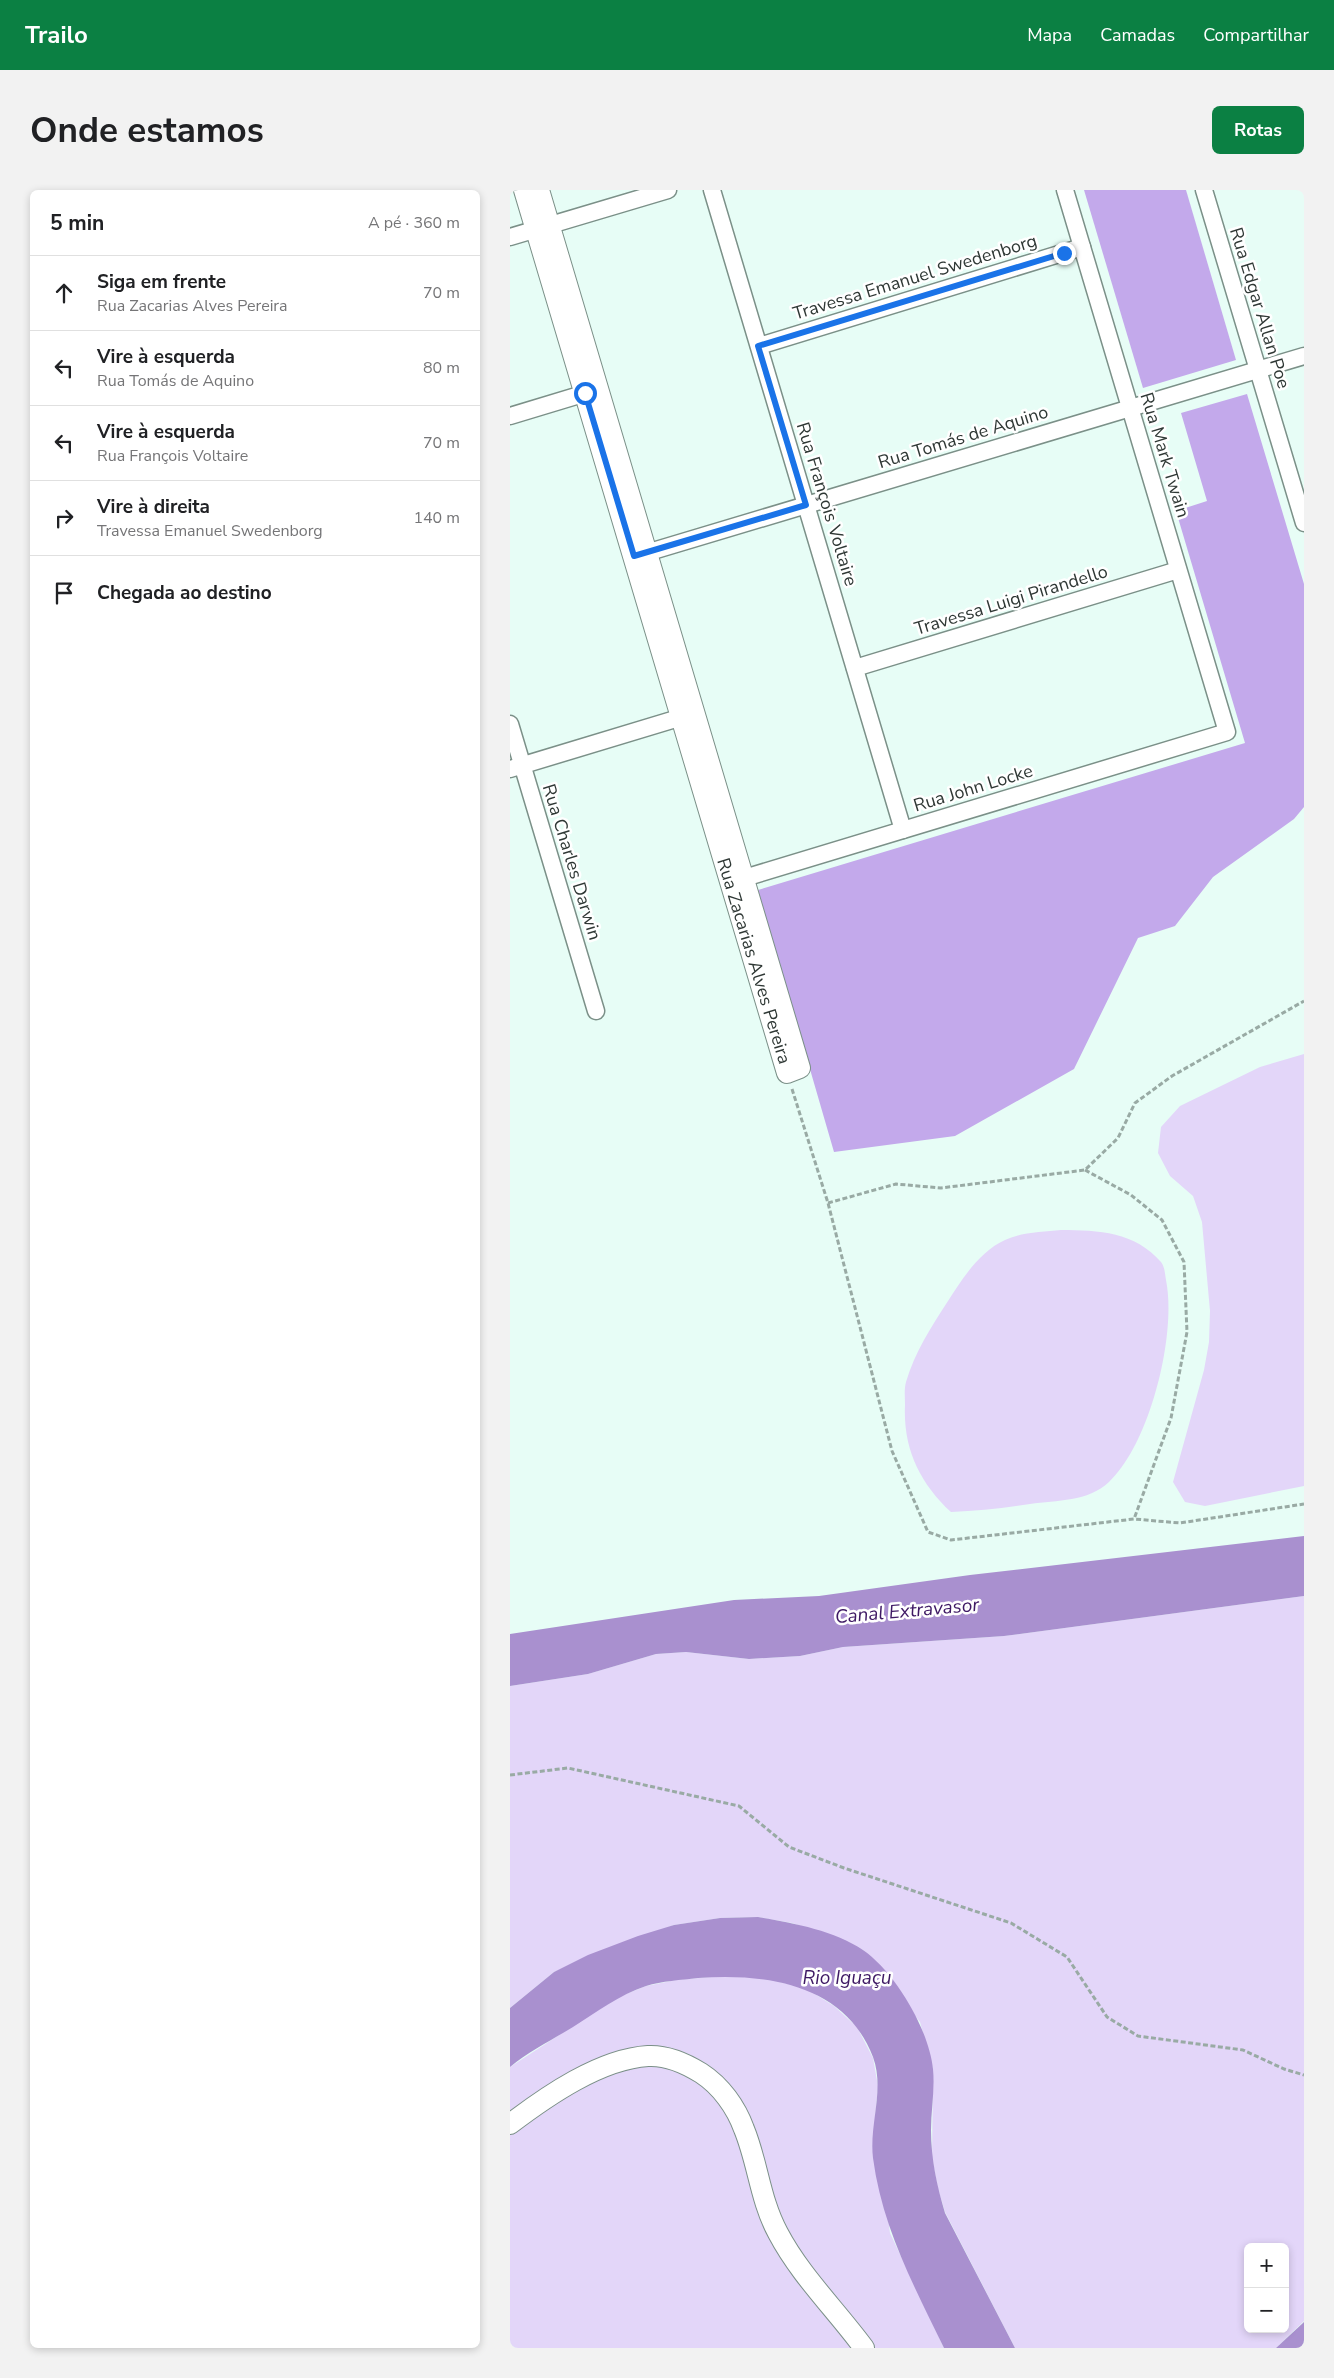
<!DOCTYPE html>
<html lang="pt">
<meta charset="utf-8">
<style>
:root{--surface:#fff;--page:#f2f2f2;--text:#202124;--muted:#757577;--line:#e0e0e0;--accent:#0b8043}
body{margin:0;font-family:"Nunito Sans",sans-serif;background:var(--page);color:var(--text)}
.controls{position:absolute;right:15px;bottom:15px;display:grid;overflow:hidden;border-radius:8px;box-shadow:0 2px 8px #0003}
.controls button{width:45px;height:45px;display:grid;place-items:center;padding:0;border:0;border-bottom:1px solid var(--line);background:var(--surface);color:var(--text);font:25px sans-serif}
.stop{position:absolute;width:15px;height:15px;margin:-11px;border:4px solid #1a73e8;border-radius:50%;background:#fff}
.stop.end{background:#1a73e8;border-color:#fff;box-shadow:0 1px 5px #0008}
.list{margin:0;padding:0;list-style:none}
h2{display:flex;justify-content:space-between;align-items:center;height:65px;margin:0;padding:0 20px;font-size:21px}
h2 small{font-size:16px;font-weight:400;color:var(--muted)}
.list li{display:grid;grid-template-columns:32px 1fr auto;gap:15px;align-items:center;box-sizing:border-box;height:75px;padding:0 20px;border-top:1px solid var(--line)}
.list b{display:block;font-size:19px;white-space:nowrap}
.list p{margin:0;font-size:16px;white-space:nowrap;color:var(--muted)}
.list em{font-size:16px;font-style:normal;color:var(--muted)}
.icon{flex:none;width:28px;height:28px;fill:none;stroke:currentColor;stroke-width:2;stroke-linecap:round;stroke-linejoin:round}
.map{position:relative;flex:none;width:794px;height:2158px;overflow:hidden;border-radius:8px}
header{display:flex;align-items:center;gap:30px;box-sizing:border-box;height:70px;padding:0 25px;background:var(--accent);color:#fff}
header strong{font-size:24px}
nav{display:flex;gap:28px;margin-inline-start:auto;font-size:18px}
.intro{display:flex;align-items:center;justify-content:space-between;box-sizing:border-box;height:120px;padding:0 30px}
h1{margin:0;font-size:35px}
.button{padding:12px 22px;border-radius:8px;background:var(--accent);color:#fff;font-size:18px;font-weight:700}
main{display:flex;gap:30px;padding:0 30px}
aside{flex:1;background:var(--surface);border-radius:8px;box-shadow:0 2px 8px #0003}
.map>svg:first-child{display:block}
.green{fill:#e3d6f9;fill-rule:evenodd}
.forest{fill:#c3a9eb}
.water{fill:#a990cf}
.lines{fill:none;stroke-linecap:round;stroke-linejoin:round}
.minor-casing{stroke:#7b9088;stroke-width:19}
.tertiary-casing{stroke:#7b9088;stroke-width:22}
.path{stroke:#99aaa4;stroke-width:3;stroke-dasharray:5 2.5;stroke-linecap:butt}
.minor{stroke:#fff;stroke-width:16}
.tertiary{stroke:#fff;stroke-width:20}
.route{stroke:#1a73e8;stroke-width:6}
.labels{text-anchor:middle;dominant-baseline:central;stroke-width:5;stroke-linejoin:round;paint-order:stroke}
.street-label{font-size:18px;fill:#2f3835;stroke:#fff}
.water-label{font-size:19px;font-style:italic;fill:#3e1964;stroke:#fff}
</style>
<header>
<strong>Trailo</strong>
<nav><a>Mapa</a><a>Camadas</a><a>Compartilhar</a></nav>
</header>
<div class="intro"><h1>Onde estamos</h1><a class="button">Rotas</a></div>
<main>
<aside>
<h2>5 min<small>A pé · 360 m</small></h2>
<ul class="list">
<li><svg class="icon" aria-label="ahead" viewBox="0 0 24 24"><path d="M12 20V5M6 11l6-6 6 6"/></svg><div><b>Siga em frente</b><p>Rua Zacarias Alves Pereira</p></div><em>70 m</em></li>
<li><svg class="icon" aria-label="left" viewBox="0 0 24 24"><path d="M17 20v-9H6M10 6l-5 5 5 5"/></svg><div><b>Vire à esquerda</b><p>Rua Tomás de Aquino</p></div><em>80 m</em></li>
<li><svg class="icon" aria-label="left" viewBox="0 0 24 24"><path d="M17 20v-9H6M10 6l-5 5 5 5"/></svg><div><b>Vire à esquerda</b><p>Rua François Voltaire</p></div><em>70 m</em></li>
<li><svg class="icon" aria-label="right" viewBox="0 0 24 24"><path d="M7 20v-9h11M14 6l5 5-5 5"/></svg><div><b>Vire à direita</b><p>Travessa Emanuel Swedenborg</p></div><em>140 m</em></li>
<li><svg class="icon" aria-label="arrive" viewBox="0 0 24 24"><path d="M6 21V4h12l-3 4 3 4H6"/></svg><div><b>Chegada ao destino</b></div></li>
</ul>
</aside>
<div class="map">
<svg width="794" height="2158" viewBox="0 0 794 2158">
<rect width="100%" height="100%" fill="#e7fdf6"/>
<!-- green -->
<g class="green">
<polygon points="794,864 794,1296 695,1316 675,1312 663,1292 694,1180 699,1152 700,1121 692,1032 683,1006 660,986 648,963 651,937 670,916 750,877"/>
<path d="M551 1040C589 1040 625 1042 651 1072 655 1077 655 1085 656 1090 667 1144 640 1254 599 1292 578 1312 547 1310 520 1314 494 1318 468 1321 441 1322 410 1293 393 1259 395 1215 395 1207 394 1199 396 1192 405 1162 421 1137 438 1111 452 1089 470 1061 495 1050 512 1042 533 1042 551 1040Z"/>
<path d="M794 1406V2131L766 2158H505L435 2022 428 1999 422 1967 423 1879 410 1832 353 1760 328 1748 282 1733 248 1727 210 1728 164 1735 44 1782 0 1818V1496L78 1484 146 1464 176 1462 239 1469 290 1466 333 1457 494 1446ZM738 2057H775V2139H738Z"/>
<polygon points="212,1786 255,1788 297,1799 324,1816 347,1837 363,1868 368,1896 365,1929 380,2043 434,2158 0,2158 0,1877 106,1808 136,1796 166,1790"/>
</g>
<!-- forest -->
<g class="forest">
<polygon points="574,0 676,0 726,170 633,198"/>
<polygon points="737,204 794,394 794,617 784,629 703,687 665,736 628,748 564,879 445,946 324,962 248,700 735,553 666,321 697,311 671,223"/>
</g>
<!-- water -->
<g class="water">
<polygon points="794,1346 794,1406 494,1446 333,1457 290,1466 239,1469 176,1462 146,1464 78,1484 0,1496 0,1444 224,1410 309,1406 460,1385"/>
<path d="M248 1727C282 1733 324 1740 353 1760 386 1783 419 1840 423 1879 425 1900 421 1920 421 1940 421 1969 427 1996 435 2023L505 2158H434C404 2096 372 2037 363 1968 359 1934 375 1900 363 1867 335 1794 256 1783 188 1788 171 1790 152 1791 136 1796 109 1805 87 1822 63 1837 42 1850 19 1861 0 1877V1818L44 1782 78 1765 128 1746 164 1735 210 1728Z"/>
<polygon points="794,2132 794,2158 766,2158"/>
</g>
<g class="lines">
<defs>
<g id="minor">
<polyline points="202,0 393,640"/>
<polyline points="694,0 794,333"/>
<polyline points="0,47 158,0"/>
<polyline points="249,156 572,57"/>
<polyline points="0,226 86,200"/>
<polyline points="126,366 794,166"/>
<polyline points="345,478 668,380"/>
<polyline points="0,534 86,821"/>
<polyline points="0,579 182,524"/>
<polyline points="221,692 717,542 555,0"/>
</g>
<g id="tertiary">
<polyline points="14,0 277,883 290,878 29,0"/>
<path d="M0 1934C37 1906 90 1869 138 1866 157 1865 175 1873 191 1883 211 1896 226 1917 234 1939 248 1973 250 2010 268 2043 290 2085 326 2120 354 2158"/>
</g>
</defs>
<!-- minor casing -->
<use href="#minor" class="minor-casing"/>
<!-- tertiary casing -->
<use href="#tertiary" class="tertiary-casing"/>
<!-- path -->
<g class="path">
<polyline points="282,899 318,1013 382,1261 418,1342 441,1350 624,1329 670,1333 794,1314"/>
<polyline points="575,980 621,1005 652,1030 674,1072 677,1142 661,1228 624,1329"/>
<polyline points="318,1013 386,994 431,998 575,980 608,948 625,913 662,886 794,811"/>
<polyline points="0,1585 58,1578 229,1616 279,1657 334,1678 501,1733 557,1767 597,1827 628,1846 733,1860 774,1879 794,1885"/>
</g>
<!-- minor -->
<use href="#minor" class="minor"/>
<!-- tertiary -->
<use href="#tertiary" class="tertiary"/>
</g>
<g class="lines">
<!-- route -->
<polyline class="route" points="75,203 124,366 296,315 248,156 554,63"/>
</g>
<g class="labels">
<!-- street labels -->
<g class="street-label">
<text transform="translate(405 87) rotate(-17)">Travessa Emanuel Swedenborg</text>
<text transform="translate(750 118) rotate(73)">Rua Edgar Allan Poe</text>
<text transform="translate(453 247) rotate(-17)">Rua Tomás de Aquino</text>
<text transform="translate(655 265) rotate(73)">Rua Mark Twain</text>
<text transform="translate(317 314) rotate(73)">Rua François Voltaire</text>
<text transform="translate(501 410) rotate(-17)">Travessa Luigi Pirandello</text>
<text transform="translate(463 598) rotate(-17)">Rua John Locke</text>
<text transform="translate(62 672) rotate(73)">Rua Charles Darwin</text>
<text transform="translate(244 771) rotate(73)">Rua Zacarias Alves Pereira</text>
</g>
<!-- water labels -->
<g class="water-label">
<text transform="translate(397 1421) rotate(-5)">Canal Extravasor</text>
<text x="337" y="1788">Rio Iguaçu</text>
</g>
</g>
</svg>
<div class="controls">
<button>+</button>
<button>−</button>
</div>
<div class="stop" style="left:75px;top:203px"></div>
<div class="stop end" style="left:554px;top:63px"></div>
</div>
</main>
